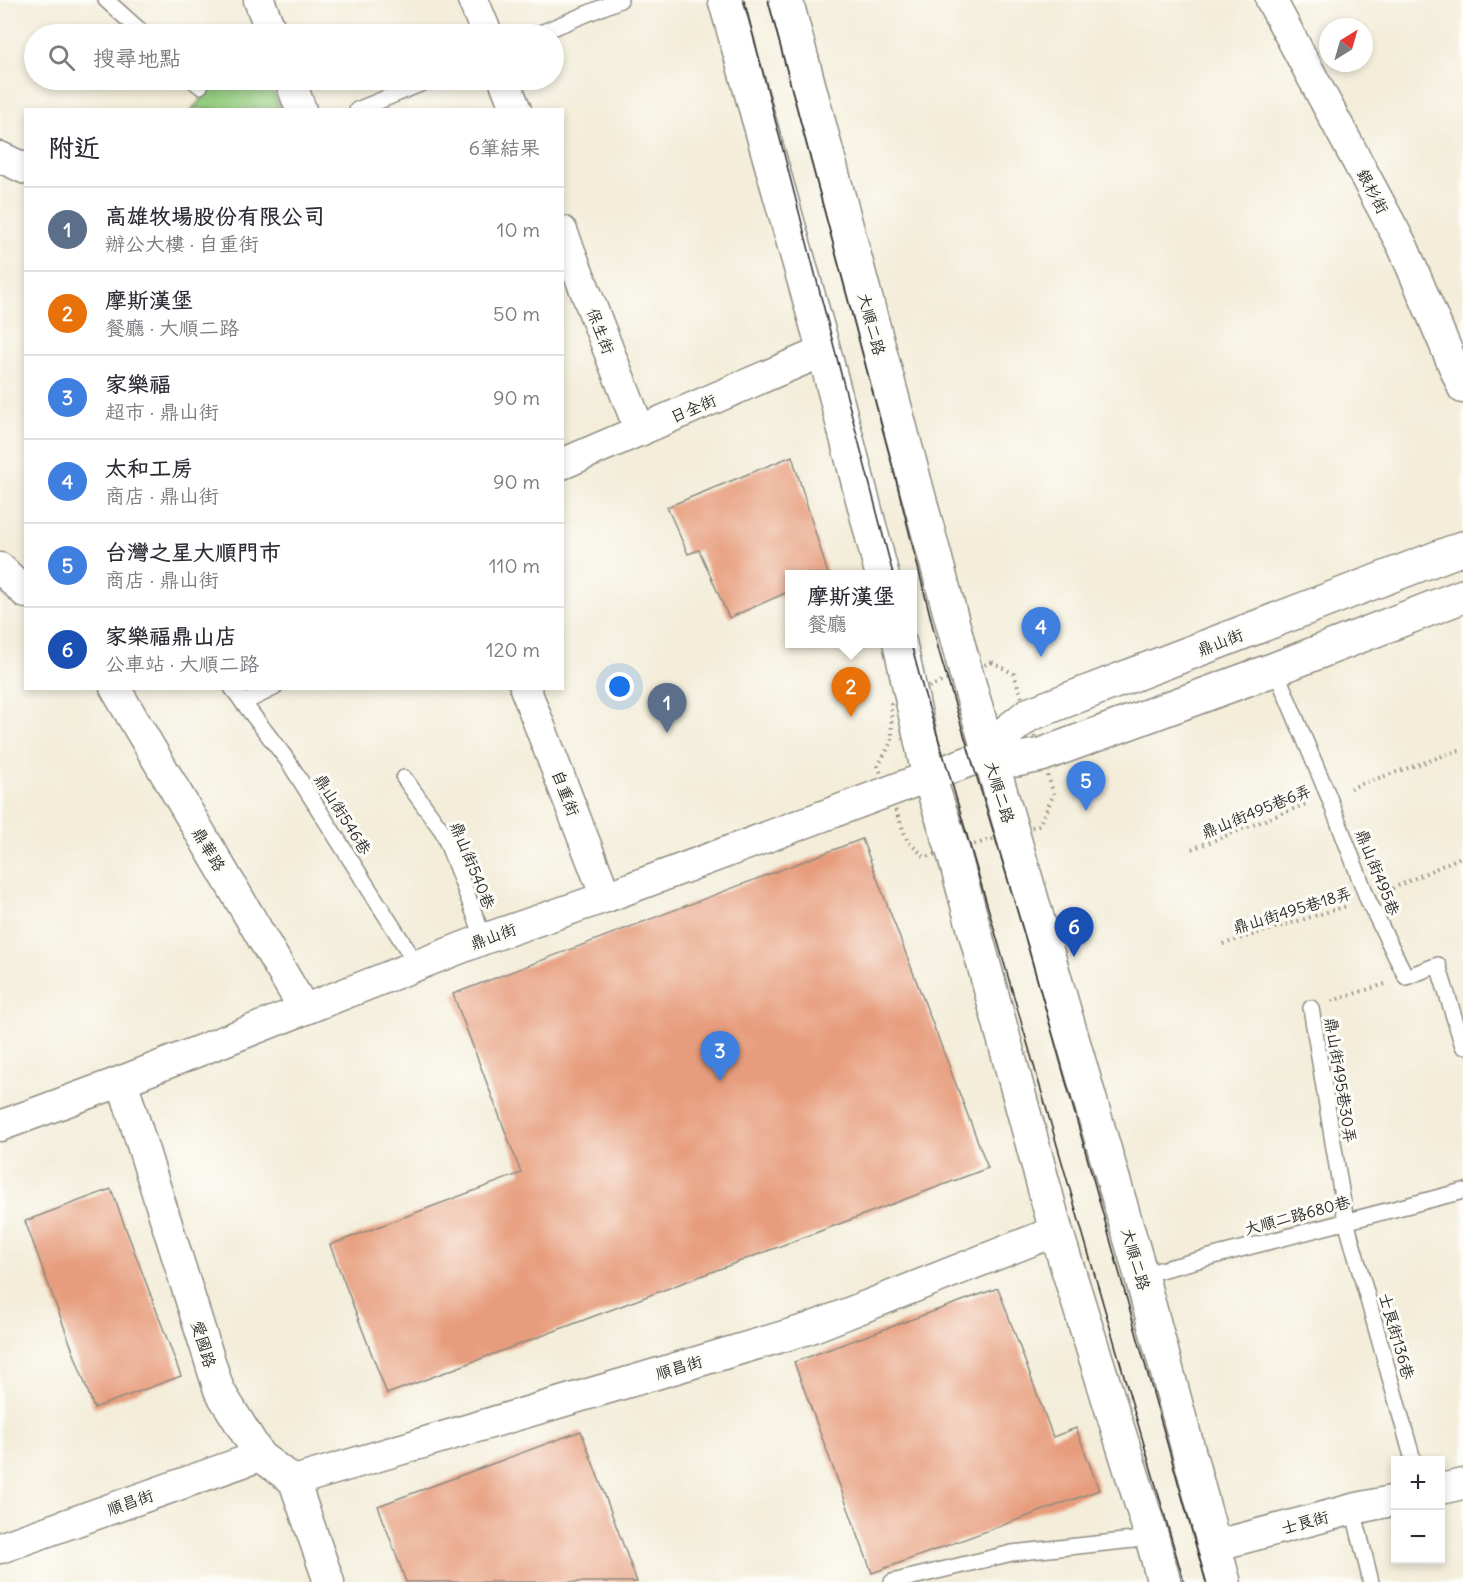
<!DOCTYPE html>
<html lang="zh-TW">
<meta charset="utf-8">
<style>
:root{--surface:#fff;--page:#f7f7f7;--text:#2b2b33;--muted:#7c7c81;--line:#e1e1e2;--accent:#1f6fb2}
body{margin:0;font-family:Delius,"LXGW WenKai TC",sans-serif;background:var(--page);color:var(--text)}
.controls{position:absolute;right:18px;bottom:18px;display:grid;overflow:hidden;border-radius:0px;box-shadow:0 3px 9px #0003}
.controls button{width:54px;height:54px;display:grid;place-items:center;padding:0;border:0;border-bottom:2px solid var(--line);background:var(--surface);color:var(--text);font:30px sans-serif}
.compass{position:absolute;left:1319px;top:18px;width:54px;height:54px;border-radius:50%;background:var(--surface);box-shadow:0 3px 9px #0003;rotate:37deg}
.you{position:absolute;left:620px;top:687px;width:21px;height:21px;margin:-15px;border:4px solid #fff;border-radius:50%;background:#1a73e8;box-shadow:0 0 0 9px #1a73e833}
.badge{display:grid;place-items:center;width:39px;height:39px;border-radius:50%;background:var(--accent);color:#fff;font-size:20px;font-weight:700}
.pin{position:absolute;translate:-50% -50px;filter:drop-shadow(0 2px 3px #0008)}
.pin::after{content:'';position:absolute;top:32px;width:21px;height:18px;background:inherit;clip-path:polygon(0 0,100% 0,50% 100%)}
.popup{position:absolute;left:785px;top:570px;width:132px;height:78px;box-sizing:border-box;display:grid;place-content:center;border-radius:0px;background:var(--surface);filter:drop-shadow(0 2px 4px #0005);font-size:20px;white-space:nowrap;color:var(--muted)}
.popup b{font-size:22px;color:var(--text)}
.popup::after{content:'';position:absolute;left:50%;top:100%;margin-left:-12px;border:12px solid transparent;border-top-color:var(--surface)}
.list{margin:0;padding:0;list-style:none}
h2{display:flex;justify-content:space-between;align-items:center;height:78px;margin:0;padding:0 24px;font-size:26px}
h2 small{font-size:20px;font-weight:400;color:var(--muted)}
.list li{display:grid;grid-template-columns:39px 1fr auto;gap:18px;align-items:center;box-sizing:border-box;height:84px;padding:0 24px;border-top:2px solid var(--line)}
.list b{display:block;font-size:22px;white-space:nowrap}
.list p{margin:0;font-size:20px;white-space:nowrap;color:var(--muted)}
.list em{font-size:20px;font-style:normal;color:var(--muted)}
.icon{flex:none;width:33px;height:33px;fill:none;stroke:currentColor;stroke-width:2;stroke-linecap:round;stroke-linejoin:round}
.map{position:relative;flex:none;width:1463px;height:1582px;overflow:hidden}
.search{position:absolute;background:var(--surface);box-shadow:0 3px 9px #0003;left:24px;top:24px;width:540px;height:66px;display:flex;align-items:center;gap:15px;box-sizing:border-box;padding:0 21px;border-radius:33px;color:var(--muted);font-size:22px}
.panel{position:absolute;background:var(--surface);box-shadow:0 3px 9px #0003;left:24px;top:108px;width:540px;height:582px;border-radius:0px}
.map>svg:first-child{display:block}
.green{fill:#95cd80;stroke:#607c56;stroke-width:1.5}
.building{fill:#e79d7d}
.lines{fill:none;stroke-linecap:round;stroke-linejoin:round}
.lane-casing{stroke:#8f8c82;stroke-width:18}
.street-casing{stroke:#8f8c82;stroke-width:33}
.secondary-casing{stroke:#8f8c82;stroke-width:36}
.path{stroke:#8f8c82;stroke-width:4;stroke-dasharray:1.5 4.5;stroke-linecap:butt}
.lane{stroke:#fff;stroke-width:15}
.street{stroke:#fff;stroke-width:30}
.secondary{stroke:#fff;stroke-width:33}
.tram{stroke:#2b2b2b;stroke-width:1.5}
.labels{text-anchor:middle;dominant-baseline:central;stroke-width:6;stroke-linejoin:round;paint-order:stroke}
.street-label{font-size:16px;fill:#2b2b2b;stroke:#fdfcf7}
</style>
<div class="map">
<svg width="1463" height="1582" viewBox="0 0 1463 1582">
<rect width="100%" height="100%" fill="#fdfcf7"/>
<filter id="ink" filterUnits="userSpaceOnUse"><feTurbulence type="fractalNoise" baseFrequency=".0167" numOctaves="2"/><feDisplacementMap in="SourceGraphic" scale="12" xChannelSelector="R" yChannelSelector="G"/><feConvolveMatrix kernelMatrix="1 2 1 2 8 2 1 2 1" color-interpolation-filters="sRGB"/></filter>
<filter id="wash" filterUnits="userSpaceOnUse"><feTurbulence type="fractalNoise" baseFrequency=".008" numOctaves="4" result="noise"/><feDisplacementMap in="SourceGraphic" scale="24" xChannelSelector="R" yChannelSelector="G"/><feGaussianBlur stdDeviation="1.35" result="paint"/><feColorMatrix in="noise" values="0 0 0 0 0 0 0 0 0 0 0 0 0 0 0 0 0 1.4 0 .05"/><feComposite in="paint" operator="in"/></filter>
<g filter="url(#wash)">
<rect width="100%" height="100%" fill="#f3edd9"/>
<!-- green -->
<polygon class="green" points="221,80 269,80 280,109 192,109"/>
<g id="blocks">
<!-- building -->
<g class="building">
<polygon points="792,456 828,574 790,574 790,591 729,618 699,550 688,554 667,507"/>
<polygon points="862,839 988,1168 387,1394 330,1245 521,1173 453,994"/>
<polygon points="111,1189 181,1376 94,1408 25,1221"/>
<polygon points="998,1288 1053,1437 1076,1428 1099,1490 872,1573 794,1362"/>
<polygon points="581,1431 637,1582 406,1582 378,1506"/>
</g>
</g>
</g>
<g filter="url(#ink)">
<use href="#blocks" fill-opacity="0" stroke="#8f8c82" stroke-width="1.5"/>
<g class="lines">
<defs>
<g id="lane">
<polyline points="106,0 144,34"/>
<polyline points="538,34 620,0"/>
<polyline points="193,80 200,86"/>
<polyline points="357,110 430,80"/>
<polyline points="1275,669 1328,795 1368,900 1406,977 1438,965 1463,1046"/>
<polyline points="232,688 288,761 417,965"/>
<polyline points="243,703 274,688"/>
<polyline points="404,778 443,832 484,939"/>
<polyline points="1311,1008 1346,1221 1413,1460"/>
<polyline points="1141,1275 1463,1191"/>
<polyline points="1353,1509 1371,1582"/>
<polyline points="892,1582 1012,1553 1152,1538"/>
</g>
<g id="street">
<polyline points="259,0 272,34"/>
<polyline points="473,0 487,34"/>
<polyline points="1271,0 1403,247 1463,388"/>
<polyline points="290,80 301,110"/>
<polyline points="504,80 516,110"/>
<polyline points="0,157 26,169"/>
<polyline points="562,231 640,431"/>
<polyline points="562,464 824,351"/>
<polyline points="0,568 26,593"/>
<polyline points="115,688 304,1009"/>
<polyline points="525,688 606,897"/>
<polyline points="122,1081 219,1390 260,1456 294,1481 329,1582"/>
<polyline points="0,1126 122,1081 484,939 606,897 989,754"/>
<polyline points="294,1481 808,1329 1056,1231"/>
<polyline points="1440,1489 1463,1484"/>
<polyline points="1214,1546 1353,1509 1396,1500"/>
<polyline points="0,1548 260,1456"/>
</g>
<g id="secondary">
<polyline points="725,0 824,351 882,574"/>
<polyline points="786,0 966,673 1141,1275 1224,1582"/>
<polyline points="900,644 929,777 953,851 1056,1231 1152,1538 1164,1582"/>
<polyline points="989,754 1008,731 1028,715 1463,548"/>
<polyline points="989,754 1016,760 1041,755 1275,669 1463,596"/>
</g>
</defs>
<!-- lane casing -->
<use href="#lane" class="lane-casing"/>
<!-- street casing -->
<use href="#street" class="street-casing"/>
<!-- secondary casing -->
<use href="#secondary" class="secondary-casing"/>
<!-- path -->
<g class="path">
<polygon points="992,662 1014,674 1054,794 1039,825 953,851 925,857 908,842 878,766 892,741 891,704 911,694"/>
<polyline points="1350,788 1463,749"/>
<polyline points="1192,849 1306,804"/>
<polyline points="1387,891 1463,856"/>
<polyline points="1223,944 1347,906"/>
<polyline points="1332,1001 1385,984"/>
</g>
<!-- lane -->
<use href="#lane" class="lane"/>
<!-- street -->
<use href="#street" class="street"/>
<!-- secondary -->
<use href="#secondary" class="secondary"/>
<!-- tram -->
<g class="tram">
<polyline points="744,0 893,574"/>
<polyline points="768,0 895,476 940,655 1029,950 1206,1582"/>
<polyline points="911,644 923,689 948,770 1184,1582"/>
</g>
</g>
</g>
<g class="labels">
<!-- street labels -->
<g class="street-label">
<text transform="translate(1373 191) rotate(62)">銀杉街</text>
<text transform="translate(872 324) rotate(75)">大順二路</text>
<text transform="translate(601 331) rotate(69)">保生街</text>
<text transform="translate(693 408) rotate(-23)">日全街</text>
<text transform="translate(1220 642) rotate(-21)">鼎山街</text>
<text transform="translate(1000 792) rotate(73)">大順二路</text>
<text transform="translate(566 793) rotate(69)">自重街</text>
<text transform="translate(1256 811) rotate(-22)">鼎山街495巷6弄</text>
<text transform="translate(343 814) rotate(58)">鼎山街546巷</text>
<text transform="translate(209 849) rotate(59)">鼎華路</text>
<text transform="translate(473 865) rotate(68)">鼎山街540巷</text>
<text transform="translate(1378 872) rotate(68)">鼎山街495巷</text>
<text transform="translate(1292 910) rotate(-17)">鼎山街495巷18弄</text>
<text transform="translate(493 936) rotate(-20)">鼎山街</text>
<text transform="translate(1341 1080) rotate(81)">鼎山街495巷30弄</text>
<text transform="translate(1297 1215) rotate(-15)">大順二路680巷</text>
<text transform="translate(1136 1259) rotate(74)">大順二路</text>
<text transform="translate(1397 1336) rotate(74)">士良街136巷</text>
<text transform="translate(204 1344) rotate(73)">愛國路</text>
<text transform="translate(679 1367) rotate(-16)">順昌街</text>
<text transform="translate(130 1502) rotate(-19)">順昌街</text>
<text transform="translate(1305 1522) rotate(-15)">士良街</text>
</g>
</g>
</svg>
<div class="controls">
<button>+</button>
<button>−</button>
</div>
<svg class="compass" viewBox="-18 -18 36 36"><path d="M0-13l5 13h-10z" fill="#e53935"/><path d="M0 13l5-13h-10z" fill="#7c7c81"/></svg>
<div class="you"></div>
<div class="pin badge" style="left:667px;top:733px;background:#5c6f8a">1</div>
<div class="pin badge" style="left:851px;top:717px;background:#e8710a">2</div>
<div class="popup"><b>摩斯漢堡</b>餐廳</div>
<div class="pin badge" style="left:720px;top:1081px;background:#3f7fe0">3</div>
<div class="pin badge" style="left:1041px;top:657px;background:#3f7fe0">4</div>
<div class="pin badge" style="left:1086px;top:811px;background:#3f7fe0">5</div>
<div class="pin badge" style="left:1074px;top:957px;background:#1a4fb4">6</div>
<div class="search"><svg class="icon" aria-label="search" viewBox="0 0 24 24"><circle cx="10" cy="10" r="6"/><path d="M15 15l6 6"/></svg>搜尋地點</div>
<section class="panel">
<h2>附近<small>6筆結果</small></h2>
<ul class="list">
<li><span class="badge" style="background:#5c6f8a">1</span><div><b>高雄牧場股份有限公司</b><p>辦公大樓 · 自重街</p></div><em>10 m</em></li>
<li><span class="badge" style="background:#e8710a">2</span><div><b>摩斯漢堡</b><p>餐廳 · 大順二路</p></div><em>50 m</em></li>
<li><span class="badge" style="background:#3f7fe0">3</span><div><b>家樂福</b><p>超市 · 鼎山街</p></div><em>90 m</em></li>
<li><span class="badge" style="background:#3f7fe0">4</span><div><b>太和工房</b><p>商店 · 鼎山街</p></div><em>90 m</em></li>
<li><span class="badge" style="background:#3f7fe0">5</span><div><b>台灣之星大順門市</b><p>商店 · 鼎山街</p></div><em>110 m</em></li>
<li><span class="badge" style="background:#1a4fb4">6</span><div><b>家樂福鼎山店</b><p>公車站 · 大順二路</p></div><em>120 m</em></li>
</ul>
</section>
</div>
